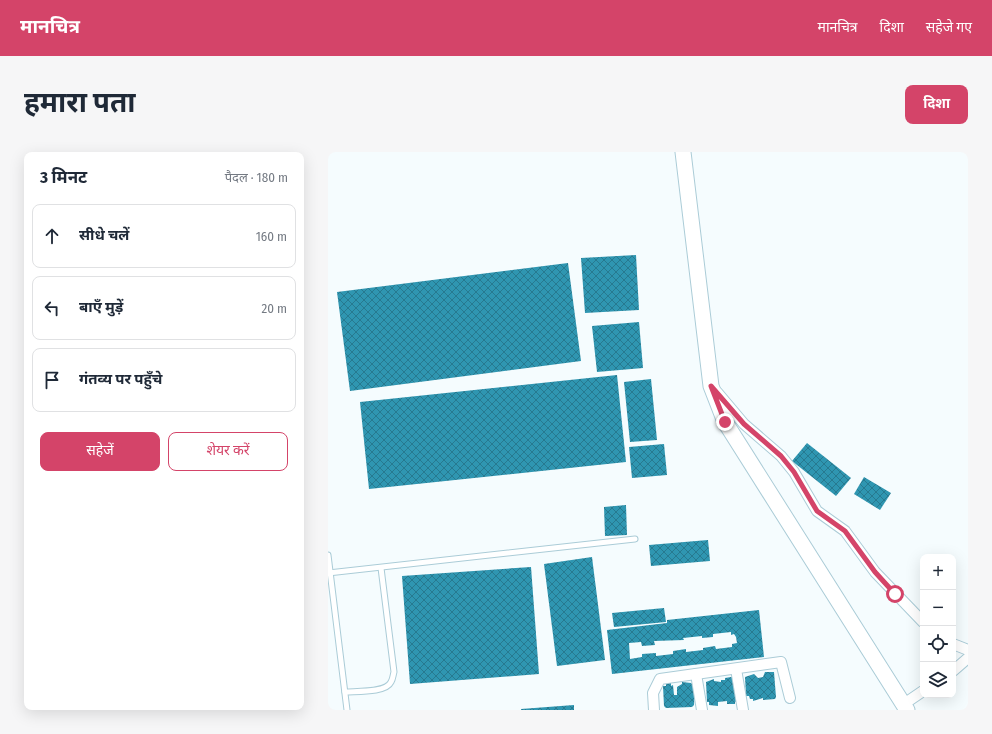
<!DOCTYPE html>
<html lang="hi">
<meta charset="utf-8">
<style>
:root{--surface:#fff;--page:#f6f6f7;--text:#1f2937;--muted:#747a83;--line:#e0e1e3;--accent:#d44469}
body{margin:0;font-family:"Fira Sans Condensed","Noto Sans Devanagari",sans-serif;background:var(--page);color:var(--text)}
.controls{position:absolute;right:12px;bottom:12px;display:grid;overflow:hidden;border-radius:8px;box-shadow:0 4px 16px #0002}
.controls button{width:36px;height:36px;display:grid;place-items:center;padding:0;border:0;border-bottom:1px solid var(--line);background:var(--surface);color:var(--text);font:20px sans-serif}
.stop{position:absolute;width:12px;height:12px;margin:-9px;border:3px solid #d44469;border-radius:50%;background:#fff}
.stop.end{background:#d44469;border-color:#fff;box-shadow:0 1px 4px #0008}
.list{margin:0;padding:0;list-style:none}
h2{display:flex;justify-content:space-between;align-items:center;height:52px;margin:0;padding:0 16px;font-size:17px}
h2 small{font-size:13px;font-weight:400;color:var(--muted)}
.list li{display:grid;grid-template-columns:26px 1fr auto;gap:12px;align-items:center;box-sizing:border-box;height:64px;margin:0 8px 8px;padding:0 8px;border:1px solid var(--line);border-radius:8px}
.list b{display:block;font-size:15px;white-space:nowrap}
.list em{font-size:13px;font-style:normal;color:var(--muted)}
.actions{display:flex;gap:8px;padding:12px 16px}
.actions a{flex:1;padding:9px 0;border:1px solid var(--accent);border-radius:8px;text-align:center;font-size:14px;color:var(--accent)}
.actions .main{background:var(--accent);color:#fff}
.icon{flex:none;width:22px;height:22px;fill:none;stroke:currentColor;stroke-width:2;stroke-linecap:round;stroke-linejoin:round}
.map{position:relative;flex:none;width:640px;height:558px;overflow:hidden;border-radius:8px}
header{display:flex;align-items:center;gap:24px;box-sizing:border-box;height:56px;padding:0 20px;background:var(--accent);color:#fff}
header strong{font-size:19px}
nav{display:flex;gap:22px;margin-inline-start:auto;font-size:14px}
.intro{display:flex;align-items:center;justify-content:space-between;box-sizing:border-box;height:96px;padding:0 24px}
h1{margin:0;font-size:28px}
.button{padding:10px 18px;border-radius:8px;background:var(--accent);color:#fff;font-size:14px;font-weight:700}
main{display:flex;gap:24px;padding:0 24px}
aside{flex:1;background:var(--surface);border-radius:8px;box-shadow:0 4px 16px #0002}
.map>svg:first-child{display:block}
.building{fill:url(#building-cross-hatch);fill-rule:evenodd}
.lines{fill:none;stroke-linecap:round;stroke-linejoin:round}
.lane-casing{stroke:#abccd7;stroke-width:7}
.street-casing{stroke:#abccd7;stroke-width:12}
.secondary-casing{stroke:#abccd7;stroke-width:17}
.lane{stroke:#fff;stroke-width:5}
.street{stroke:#fff;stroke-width:10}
.secondary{stroke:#fff;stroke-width:15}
.route{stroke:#d44469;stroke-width:5}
</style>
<header>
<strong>मानचित्र</strong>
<nav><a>मानचित्र</a><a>दिशा</a><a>सहेजे गए</a></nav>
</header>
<div class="intro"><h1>हमारा पता</h1><a class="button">दिशा</a></div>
<main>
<aside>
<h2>3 मिनट<small>पैदल · 180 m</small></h2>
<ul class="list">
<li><svg class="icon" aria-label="ahead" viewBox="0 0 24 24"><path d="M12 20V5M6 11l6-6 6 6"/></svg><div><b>सीधे चलें</b></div><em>160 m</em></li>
<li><svg class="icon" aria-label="left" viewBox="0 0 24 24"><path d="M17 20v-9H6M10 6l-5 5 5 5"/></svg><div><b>बाएँ मुड़ें</b></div><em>20 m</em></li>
<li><svg class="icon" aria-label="arrive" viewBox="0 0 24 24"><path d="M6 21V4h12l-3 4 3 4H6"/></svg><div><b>गंतव्य पर पहुँचे</b></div></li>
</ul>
<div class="actions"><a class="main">सहेजें</a><a>शेयर करें</a></div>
</aside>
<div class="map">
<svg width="640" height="558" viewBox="0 0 640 558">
<defs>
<pattern id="building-cross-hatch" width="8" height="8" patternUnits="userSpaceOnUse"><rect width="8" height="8" fill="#2f96b1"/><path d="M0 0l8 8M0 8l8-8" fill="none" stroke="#277a90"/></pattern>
</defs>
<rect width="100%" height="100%" fill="#f5fcfe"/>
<!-- building -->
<g class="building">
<polygon points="308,103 311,158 257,161 253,106"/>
<polygon points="240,111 253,209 22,239 9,140"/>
<polygon points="311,170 315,216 269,220 264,174"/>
<polygon points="289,223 298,310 41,337 32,250"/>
<polygon points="323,227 329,288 302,290 296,230"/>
<polygon points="479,291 523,326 508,344 464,309"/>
<polygon points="336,292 339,323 304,326 301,295"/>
<polygon points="536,325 563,341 552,358 526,342"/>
<polygon points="298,353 299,383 277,384 276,355"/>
<polygon points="380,388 382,409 323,414 321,393"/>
<polygon points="264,405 277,508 229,514 216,412"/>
<polygon points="203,415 211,522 82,532 74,424"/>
<polygon points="336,456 338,470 286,475 284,461"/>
<path d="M431 458 436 505 284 522 279 478 339 471V468ZM403 480V483L406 482 408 485 409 491 404 492V495L388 497 387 494 375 496V498L358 500V497L345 499V502L328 504V501L314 502V505L302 507 301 491 313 490 314 494 327 493 326 489 356 488 355 486 374 484V486L385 485V482Z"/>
<polygon points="437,520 446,520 448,545 447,547 435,548 435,546 425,549 425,547 422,547 421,544 418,544 417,525 426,522 430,526 435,525"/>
<polygon points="403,525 406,526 409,549 407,550 407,552 399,552 399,549 390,550 390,554 381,553 381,550 379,550 378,530 386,527 386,529 393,530 393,528 397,528 397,526"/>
<polygon points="354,530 363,531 367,535 366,553 364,555 338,556 336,554 335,534 338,534 338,531 343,531 343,534 345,533 346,543 349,543 349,535 354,532"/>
<polygon points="246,553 246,558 193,558 193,557"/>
</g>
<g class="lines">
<defs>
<g id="lane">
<polyline points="0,403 19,558"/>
<polyline points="0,421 307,387"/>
<path d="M17 540C28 539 58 541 63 530 65 527 65 523 66 520L53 416"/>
</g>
<g id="street">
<polyline points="389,240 416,272 453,304 466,320 489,359 517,379 547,420 595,470"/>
<polyline points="625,492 640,498"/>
<polyline points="408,517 415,558"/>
<polyline points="625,519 640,506"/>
<polyline points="368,522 374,558"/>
<polyline points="576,552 595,539"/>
<polyline points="326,558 325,541 332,527 453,510 462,546"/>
</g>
<polyline id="secondary" points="355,0 383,234 397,270 579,558"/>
</defs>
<!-- lane casing -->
<use href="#lane" class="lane-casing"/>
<!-- street casing -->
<use href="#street" class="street-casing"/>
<!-- secondary casing -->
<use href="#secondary" class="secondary-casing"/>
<!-- lane -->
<use href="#lane" class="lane"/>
<!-- street -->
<use href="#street" class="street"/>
<!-- secondary -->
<use href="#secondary" class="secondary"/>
</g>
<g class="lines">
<!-- route -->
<polyline class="route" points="397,270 383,234 416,272 453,304 466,320 489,359 517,379 547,420 567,442"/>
</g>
</svg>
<div class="controls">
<button>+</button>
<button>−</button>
<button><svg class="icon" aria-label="locate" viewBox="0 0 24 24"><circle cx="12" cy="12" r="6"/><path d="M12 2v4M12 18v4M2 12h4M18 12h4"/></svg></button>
<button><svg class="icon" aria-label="layers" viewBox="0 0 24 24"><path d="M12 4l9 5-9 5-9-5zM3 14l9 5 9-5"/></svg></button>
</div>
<div class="stop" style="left:567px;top:442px"></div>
<div class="stop end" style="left:397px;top:270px"></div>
</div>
</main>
